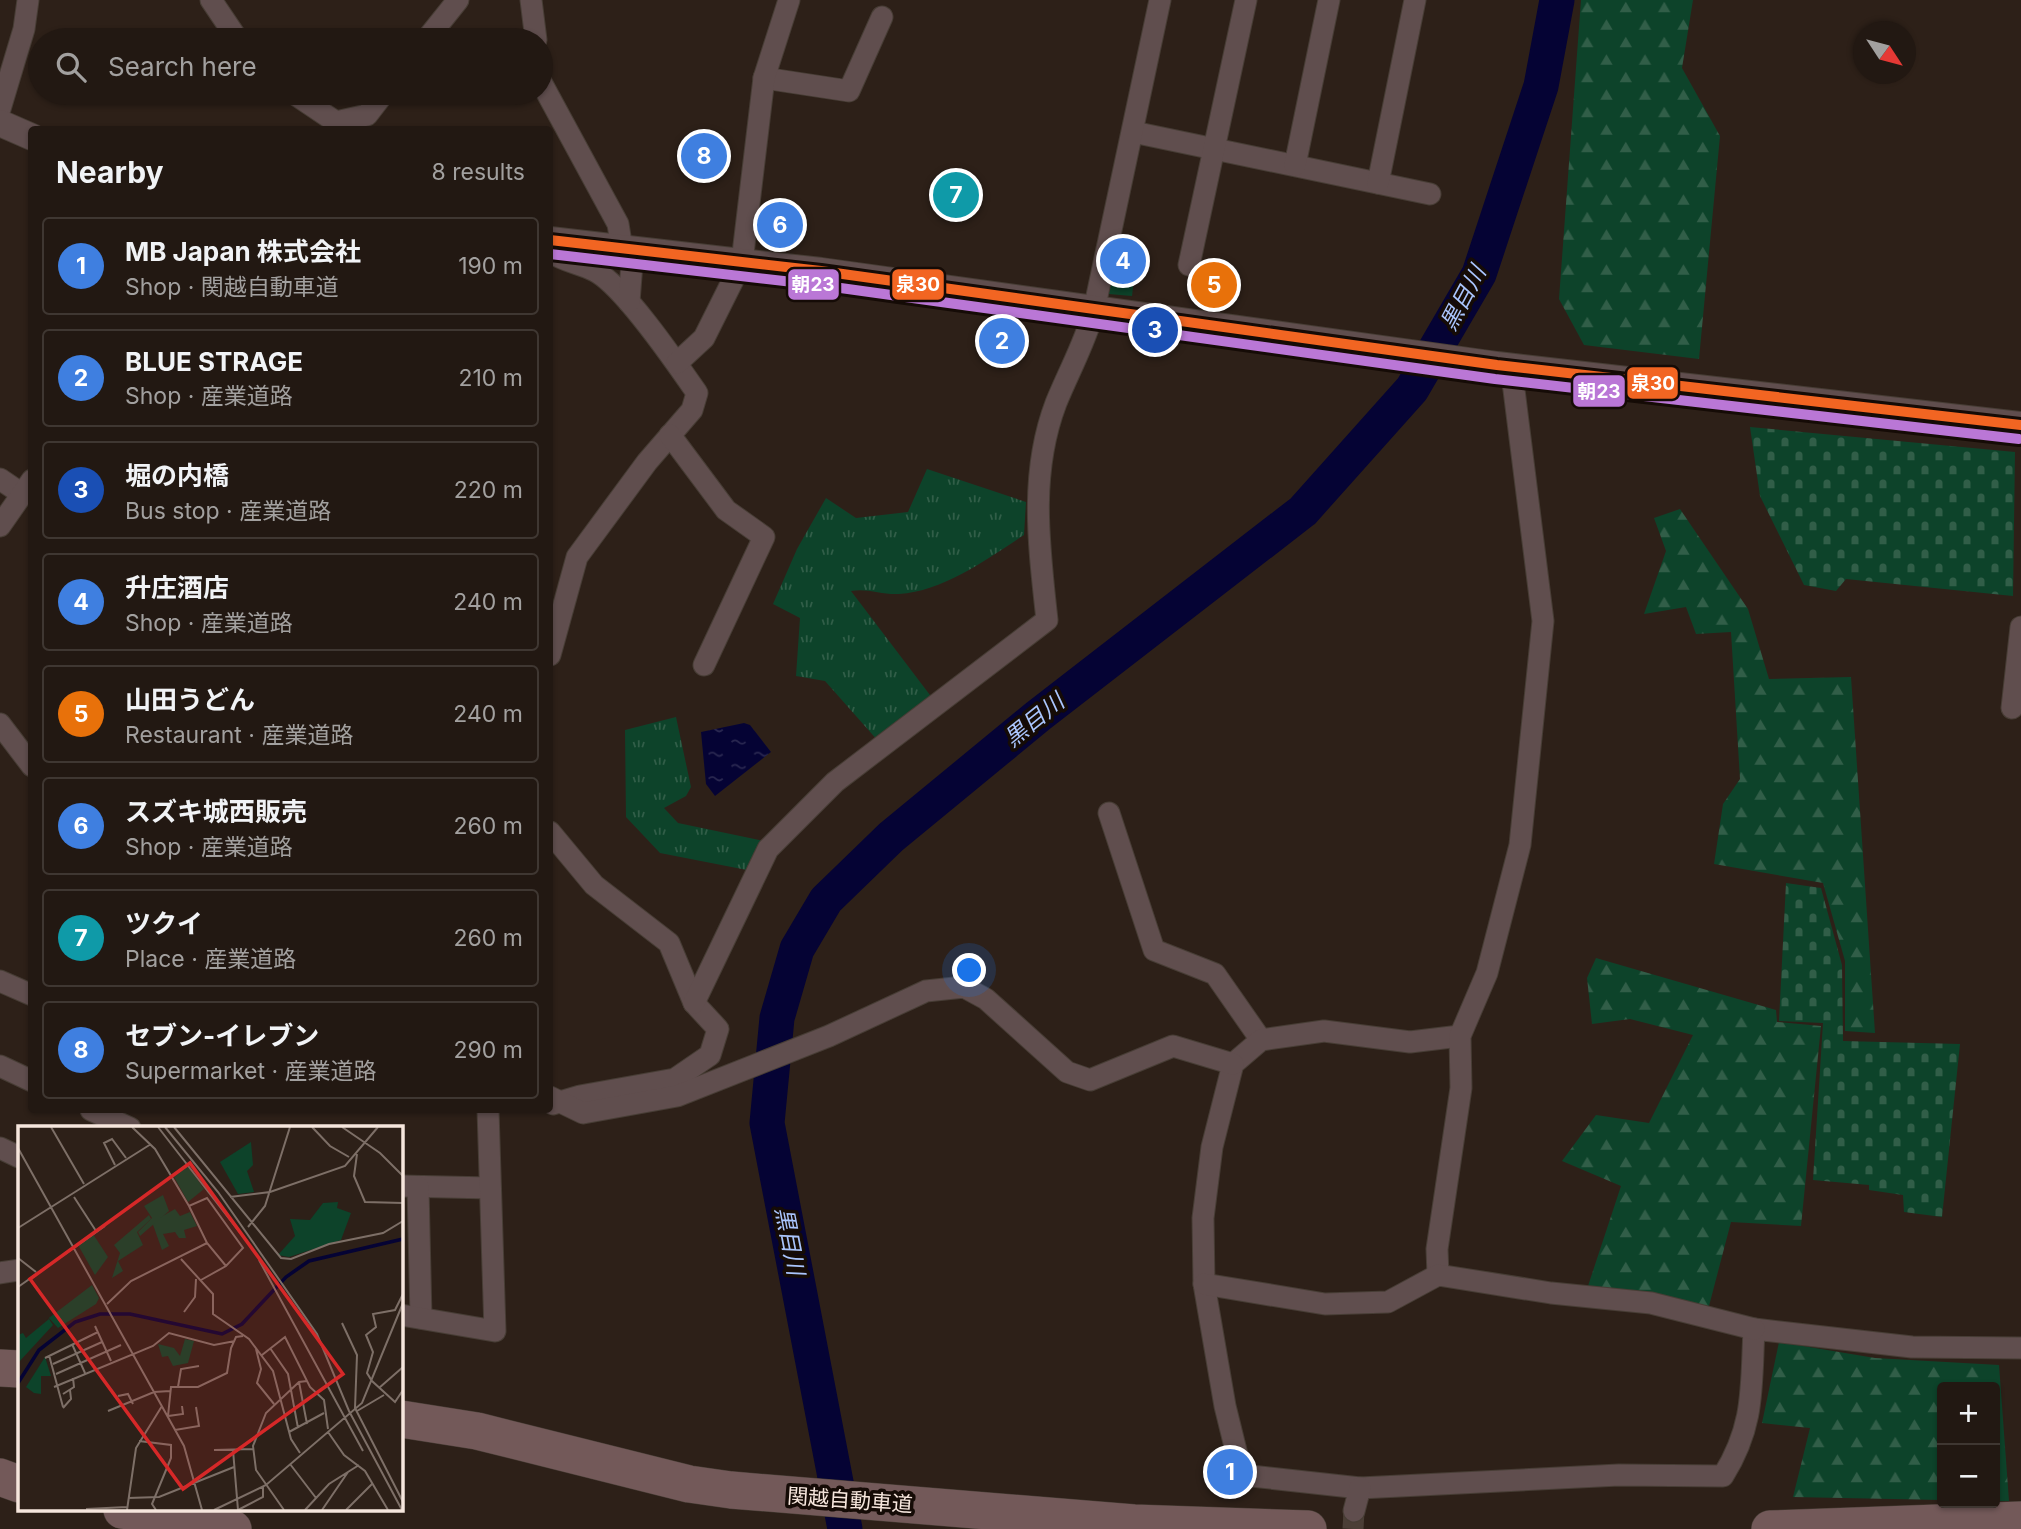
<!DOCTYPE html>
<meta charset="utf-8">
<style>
:root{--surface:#221812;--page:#2a211b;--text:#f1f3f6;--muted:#a2a09f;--line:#3f3732;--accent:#b0a198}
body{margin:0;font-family:Inter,"Noto Sans JP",sans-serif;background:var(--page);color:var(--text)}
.controls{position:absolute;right:21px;bottom:21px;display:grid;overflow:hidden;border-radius:7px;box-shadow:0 2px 5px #0004}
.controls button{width:63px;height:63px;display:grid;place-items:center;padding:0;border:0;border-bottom:2px solid var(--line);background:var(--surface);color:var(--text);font:35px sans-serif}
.compass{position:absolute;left:1853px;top:21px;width:63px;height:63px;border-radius:50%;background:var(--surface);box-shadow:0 2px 5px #0004;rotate:126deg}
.you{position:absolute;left:970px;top:971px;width:24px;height:24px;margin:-18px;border:5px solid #fff;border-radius:50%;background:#1a73e8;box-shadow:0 0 0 10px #1a73e833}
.badge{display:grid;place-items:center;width:46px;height:46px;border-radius:50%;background:var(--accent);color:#fff;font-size:23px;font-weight:700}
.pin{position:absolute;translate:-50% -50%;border:4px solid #fff;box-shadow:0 2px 7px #0006}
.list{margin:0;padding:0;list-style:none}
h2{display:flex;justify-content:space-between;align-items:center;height:91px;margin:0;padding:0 28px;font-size:30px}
h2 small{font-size:23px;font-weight:400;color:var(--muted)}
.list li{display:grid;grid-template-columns:46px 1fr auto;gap:21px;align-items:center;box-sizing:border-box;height:98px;margin:0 14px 14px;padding:0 14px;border:2px solid var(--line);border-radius:7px}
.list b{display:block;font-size:26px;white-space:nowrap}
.list p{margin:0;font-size:23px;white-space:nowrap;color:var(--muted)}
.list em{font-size:23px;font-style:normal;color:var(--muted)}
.icon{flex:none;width:38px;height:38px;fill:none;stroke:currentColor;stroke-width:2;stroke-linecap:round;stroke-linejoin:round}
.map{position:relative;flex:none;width:2021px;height:1529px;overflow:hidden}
.search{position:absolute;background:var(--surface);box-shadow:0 2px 5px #0004;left:28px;top:28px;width:525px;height:77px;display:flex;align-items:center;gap:18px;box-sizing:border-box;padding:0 24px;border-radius:38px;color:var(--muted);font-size:26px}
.panel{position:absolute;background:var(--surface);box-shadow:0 2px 5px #0004;left:28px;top:126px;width:525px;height:987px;border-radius:7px}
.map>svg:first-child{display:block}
.forest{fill:url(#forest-firs)}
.cemetery{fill:url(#cemetery-stones)}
.park{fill:url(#park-tufts)}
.water{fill:url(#water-ripples)}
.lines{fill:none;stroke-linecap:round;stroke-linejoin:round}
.river{stroke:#050334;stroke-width:35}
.minor-tunnel{stroke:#4b3e36;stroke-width:21;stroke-dasharray:21 10;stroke-linecap:butt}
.minor-casing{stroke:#473d35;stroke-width:23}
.tertiary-casing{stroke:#473d35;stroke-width:28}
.motorway-casing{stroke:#473d35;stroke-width:38}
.minor{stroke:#604e4e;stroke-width:21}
.tertiary{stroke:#604e4e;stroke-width:26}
.motorway{stroke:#735959;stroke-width:37}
.bus-1-casing{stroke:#150b06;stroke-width:16}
.bus-2-casing{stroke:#150b06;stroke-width:16}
.bus-1{stroke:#f26522;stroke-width:10}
.bus-2{stroke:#ba77d6;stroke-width:10}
.labels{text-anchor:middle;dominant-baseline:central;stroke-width:7;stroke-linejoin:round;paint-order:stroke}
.street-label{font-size:21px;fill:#f6e6dd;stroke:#150b06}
.water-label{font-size:23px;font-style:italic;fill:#aac5fd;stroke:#150b06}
.inset-river{fill:none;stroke:#050334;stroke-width:3.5}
.inset-road{fill:none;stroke:#7d6f67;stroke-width:2}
.view{fill:#d62828;fill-opacity:0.15;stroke:#d62828;stroke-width:3.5}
.inset-edge{fill:none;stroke:#f6e6dd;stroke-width:3.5}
.line-badge{stroke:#150b06;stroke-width:2.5}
.badge-label{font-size:19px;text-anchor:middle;font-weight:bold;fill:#fff}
</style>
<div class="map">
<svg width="2021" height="1529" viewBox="0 0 2021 1529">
<defs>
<pattern id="forest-firs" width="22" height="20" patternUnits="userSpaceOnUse" patternTransform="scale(1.75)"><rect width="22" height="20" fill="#0d432a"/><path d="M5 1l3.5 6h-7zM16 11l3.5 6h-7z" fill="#315e48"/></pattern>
<pattern id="cemetery-stones" width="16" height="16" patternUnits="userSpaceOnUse" patternTransform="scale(1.75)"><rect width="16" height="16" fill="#0d432a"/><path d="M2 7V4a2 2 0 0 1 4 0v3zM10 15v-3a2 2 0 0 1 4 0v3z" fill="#315e48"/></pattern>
<pattern id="park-tufts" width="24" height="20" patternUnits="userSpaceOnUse" patternTransform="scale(1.75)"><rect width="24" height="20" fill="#0d432a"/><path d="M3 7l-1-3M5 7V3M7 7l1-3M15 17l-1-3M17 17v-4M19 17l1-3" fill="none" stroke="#315e48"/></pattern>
<pattern id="water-ripples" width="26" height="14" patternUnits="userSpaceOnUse" patternTransform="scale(1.75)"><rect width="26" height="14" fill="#050334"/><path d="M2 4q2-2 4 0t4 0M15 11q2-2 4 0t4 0" fill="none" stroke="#2a2851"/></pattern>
</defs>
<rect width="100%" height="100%" fill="#2d2018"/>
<!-- forest -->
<g class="forest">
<polygon points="1581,0 1693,0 1682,68 1720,136 1699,359 1584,345 1559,299"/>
<polygon points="1680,509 1748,609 1769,679 1851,677 1875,1033 1845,1031 1845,961 1823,883 1714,864 1723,804 1740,779 1731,632 1696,634 1686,607 1644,614 1666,551 1654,518"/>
<polygon points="1596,958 1776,1010 1777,1022 1821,1026 1801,1226 1731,1222 1709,1306 1588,1286 1621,1186 1562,1161 1596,1115 1649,1123 1693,1035 1630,1019 1592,1024 1587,978"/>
<polygon points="1779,1342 1875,1358 1999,1365 2009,1501 1995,1501 1995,1387 1942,1387 1942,1500 1793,1497 1810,1428 1762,1423"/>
</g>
<!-- cemetery -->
<g class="cemetery">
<polygon points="1750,427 2015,452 2013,596 1846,579 1836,591 1804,585 1760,496"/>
<polygon points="1786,883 1821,888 1842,965 1843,1041 1960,1044 1942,1217 1904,1212 1903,1195 1869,1190 1869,1185 1813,1180 1823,1023 1779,1021"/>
</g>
<!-- park -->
<g class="park">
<polygon points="1111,277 1134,279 1132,296 1109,294"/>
<path d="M927 469 1026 502 1024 535C987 559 944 591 899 594 882 595 868 588 851 591L933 699 879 742 825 681 796 676 800 618 773 604 797 549 826 498 856 518 908 512Z"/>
<polygon points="676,717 691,787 686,796 664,808 678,823 764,841 752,871 660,853 626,817 625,730"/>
</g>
<!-- water -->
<polygon class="water" points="744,723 750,725 771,752 715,796 706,784 701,732"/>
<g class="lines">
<!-- river -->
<polyline class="river" points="845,1529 767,1123 777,1018 797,949 826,900 891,837 1038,716 1303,511 1412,389 1479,274 1541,86 1557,0"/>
<!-- minor-tunnel -->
<polyline class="minor-tunnel" points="1353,1529 1354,1511"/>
<defs>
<g id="minor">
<polyline points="211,0 238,40"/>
<polyline points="531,0 536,40"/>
<polyline points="426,40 458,0"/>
<polyline points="764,78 849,91 882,17"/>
<polyline points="541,82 618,224 622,249"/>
<polyline points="293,93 336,122 367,115 384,93"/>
<polyline points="0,109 24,29 28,0"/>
<polyline points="1133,132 1430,194"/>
<polyline points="1295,165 1329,0"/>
<polyline points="1378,183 1415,0"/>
<path d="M550 252C564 262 580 263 595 271 624 286 677 364 697 393L692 410 647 462 577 557 550 655"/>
<polyline points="1189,265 1246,0"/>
<polyline points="629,302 633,250"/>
<polyline points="677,363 704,338 742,262 764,78 789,0"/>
<polyline points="670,435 726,510 764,537 704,665"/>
<polyline points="0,479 22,494"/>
<polyline points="0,526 32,480"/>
<polyline points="2012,708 2021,627"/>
<polyline points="0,724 32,766"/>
<polyline points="1109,813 1154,950 1215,974 1261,1040"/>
<polyline points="550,832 594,885 669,943 694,1003 718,1029 710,1055 675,1079 580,1096 553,1104"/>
<polyline points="0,981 32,995"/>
<path d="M694 1003 768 849 835 782 1047 620C1039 546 1029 474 1056 403 1069 371 1085 343 1094 310L1160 0"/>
<path d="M1460 1036 1410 1042 1324 1031 1261 1040 1233 1064 1212 1147 1203 1218 1204 1284 1225 1406 1242 1475 1360 1488 1619 1475 1723 1476C1755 1425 1751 1387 1754 1329L1912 1347 2021 1348"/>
<polyline points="0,1066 32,1081"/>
<polyline points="550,1097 583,1113 677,1096 829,1036 926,991 964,987 986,999 1067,1072 1090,1080 1173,1046 1233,1064"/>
<polyline points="91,1110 130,1128"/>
<polyline points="0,1148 19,1157"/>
<polyline points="401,1186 490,1188"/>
<polyline points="418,1187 421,1318"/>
<polyline points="0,1273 19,1270"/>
<polyline points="1438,1275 1437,1249 1461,1088 1460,1036 1487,973 1520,845 1543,621 1511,366"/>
<polyline points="1204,1284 1325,1304 1388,1302 1438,1275 1551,1293 1651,1303 1754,1329"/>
<polyline points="401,1315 495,1331 488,1110"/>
<polyline points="1354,1511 1360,1488"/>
</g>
<g id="tertiary">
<polyline points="0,123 32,137"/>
<polyline points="550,240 821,271 1497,365 2021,425"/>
</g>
<g id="motorway">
<polyline points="0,1368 19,1369"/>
<polyline points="401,1419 477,1431 689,1484 731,1490 1134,1523 1308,1529"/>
<polyline points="0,1477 19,1484"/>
<polyline points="122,1510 233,1529"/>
<polyline points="1770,1529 2021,1520"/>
</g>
</defs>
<!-- minor casing -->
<use href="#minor" class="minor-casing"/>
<!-- tertiary casing -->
<use href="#tertiary" class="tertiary-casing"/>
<!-- motorway casing -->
<use href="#motorway" class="motorway-casing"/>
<!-- minor -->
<use href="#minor" class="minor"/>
<!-- tertiary -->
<use href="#tertiary" class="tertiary"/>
<!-- motorway -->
<use href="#motorway" class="motorway"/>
<defs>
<polyline id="bus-1" points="550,240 821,271 1497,365 2021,425"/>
<polyline id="bus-2" points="550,254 819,285 1495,379 2019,439"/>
</defs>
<!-- bus-1 casing -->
<use href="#bus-1" class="bus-1-casing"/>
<!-- bus-2 casing -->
<use href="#bus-2" class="bus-2-casing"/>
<!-- bus-1 -->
<use href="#bus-1" class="bus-1"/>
<!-- bus-2 -->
<use href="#bus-2" class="bus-2"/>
</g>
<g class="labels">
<!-- street labels -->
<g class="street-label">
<text transform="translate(850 1500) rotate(4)">関越自動車道</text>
</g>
<!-- water labels -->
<g class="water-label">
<text transform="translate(1463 298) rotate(-62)">黒目川</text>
<text transform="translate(1034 720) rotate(-39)">黒目川</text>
<text transform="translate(790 1241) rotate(79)">黒目川</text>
</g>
</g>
<!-- overview -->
<g transform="translate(18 1126)">
<rect width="385" height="385" fill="#2d2018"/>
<path d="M233 16 235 39 229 45 236 66 220 68 202 36ZM170 40 186 63 170 76 156 51ZM157 83 162 90 172 86 179 100 166 104 168 112H161L157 106 145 108 151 120 144 124 134 96ZM131 89 133 93 119 106 125 119 100 135 105 145 94 152 102 127 96 119ZM74 159 81 172 78 178 40 202 31 192 23 198Z" fill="#0d432a"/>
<path d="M145 69 151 85 122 110 120 106 134 92 126 80ZM75 108 90 131 77 149 60 119ZM31 193 35 199 0 237V209L5 207 8 212Z" fill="#0d432a"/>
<path d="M320 76 319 82 333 87 323 114 271 131 260 129 277 110 272 93 292 94 305 77ZM167 213 176 215 170 237 155 240 150 230 144 231 140 218 156 222 162 230ZM27 231 33 250H23V268L16 267 8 261Z" fill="#0d432a"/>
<path class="inset-river" d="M0 257 21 224 57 196 82 188H112L204 208 224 198 268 151 291 135 385 113"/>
<path class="inset-road" d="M33 1 66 58M114 1 137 23 171 80 189 72 225 122 208 140 183 154M140 1 230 117M147 1 200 66 299 208 331 285 384 384M156 1 263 132 273 133 311 118 365 107 385 95M294 1 312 20 331 31M324 1 362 27 385 50M0 22 166 320 184 384M339 28 336 50 347 76 385 77M97 39 86 17 94 13 108 32M56 71 78 105M212 71 252 66 327 40 360 1M171 80 189 117 208 140M230 101 247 80 272 1M0 102 133 18M0 132 18 146M163 133 195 168V188L231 213 255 245 273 313 282 327M241 134 345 325M0 161 87 100M385 168 377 184 355 188 358 201 348 209 355 226 349 247 354 255 377 276 385 264M89 178 113 155 189 117M166 186 177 171 178 153M324 197 339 229 337 282 385 376M77 200 93 235M54 218 67 247M252 222 270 248 280 302M238 223 243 243 239 257 256 278M31 229 45 281M244 229 267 211 292 261 306 274 310 303M27 232 80 206M35 238 84 216M38 248 103 219M281 256 289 298M36 261 135 220 151 207 196 219 217 215M160 261 163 243 181 240M361 262 385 241M45 268 56 261 55 252M100 270 110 268 115 278M164 280 165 288 150 290 153 261H180L209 247 213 222 218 211 225 210M45 282 53 273 52 264M90 285 136 266 152 265M339 285 366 269M157 304 181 300 178 281M271 306 306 287M310 306 326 329 347 345 370 384M121 315 153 319V332L134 378 138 384M196 324 235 323M215 324 220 384M272 338 298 372M110 372 141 371 216 341M68 383 109 381M109 384 118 322 144 280M196 384 248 359 344 277 385 177M220 384 245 371V361M266 384 238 344 235 320 248 287 281 256 289 255M287 384 311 358 341 339M304 384 330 346M328 384 354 358"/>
<path class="view" d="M172 37 325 248 165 363 12 153Z"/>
<rect width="385" height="385" class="inset-edge"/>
</g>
<g class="line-badge">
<rect x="787" y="268" width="53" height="33" rx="7" fill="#ba77d6"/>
<rect x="891" y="268" width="54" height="33" rx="7" fill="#f26522"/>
<rect x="1626" y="366" width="53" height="34" rx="7" fill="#f26522"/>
<rect x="1572" y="374" width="54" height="34" rx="7" fill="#ba77d6"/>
</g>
<g class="badge-label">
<text x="813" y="291">朝23</text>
<text x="918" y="291">泉30</text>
<text x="1653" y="390">泉30</text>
<text x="1599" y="398">朝23</text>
</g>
</svg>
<div class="controls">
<button>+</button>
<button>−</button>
</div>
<svg class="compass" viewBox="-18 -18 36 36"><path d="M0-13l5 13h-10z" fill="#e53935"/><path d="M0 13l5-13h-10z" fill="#a2a09f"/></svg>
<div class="you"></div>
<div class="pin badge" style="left:1230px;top:1472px;background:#3f7fe0">1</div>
<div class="pin badge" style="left:1002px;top:341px;background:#3f7fe0">2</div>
<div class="pin badge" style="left:1155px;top:330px;background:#1a4fb4">3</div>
<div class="pin badge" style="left:1123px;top:261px;background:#3f7fe0">4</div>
<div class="pin badge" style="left:1214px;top:285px;background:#e8710a">5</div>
<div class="pin badge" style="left:780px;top:225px;background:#3f7fe0">6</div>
<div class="pin badge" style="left:956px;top:195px;background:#0f9aa8">7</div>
<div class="pin badge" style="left:704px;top:156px;background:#3f7fe0">8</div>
<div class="search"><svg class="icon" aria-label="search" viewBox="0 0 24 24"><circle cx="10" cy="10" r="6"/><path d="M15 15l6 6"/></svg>Search here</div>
<section class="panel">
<h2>Nearby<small>8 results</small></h2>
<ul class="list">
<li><span class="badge" style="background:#3f7fe0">1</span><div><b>MB Japan 株式会社</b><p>Shop · 関越自動車道</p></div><em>190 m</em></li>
<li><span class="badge" style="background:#3f7fe0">2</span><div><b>BLUE STRAGE</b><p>Shop · 産業道路</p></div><em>210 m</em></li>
<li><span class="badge" style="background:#1a4fb4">3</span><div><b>堀の内橋</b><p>Bus stop · 産業道路</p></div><em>220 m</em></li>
<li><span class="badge" style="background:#3f7fe0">4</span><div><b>升庄酒店</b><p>Shop · 産業道路</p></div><em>240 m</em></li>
<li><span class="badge" style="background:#e8710a">5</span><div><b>山田うどん</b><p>Restaurant · 産業道路</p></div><em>240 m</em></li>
<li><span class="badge" style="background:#3f7fe0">6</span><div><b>スズキ城西販売</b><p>Shop · 産業道路</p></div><em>260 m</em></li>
<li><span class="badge" style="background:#0f9aa8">7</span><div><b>ツクイ</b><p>Place · 産業道路</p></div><em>260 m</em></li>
<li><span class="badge" style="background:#3f7fe0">8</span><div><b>セブン-イレブン</b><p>Supermarket · 産業道路</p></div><em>290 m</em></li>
</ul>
</section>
</div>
